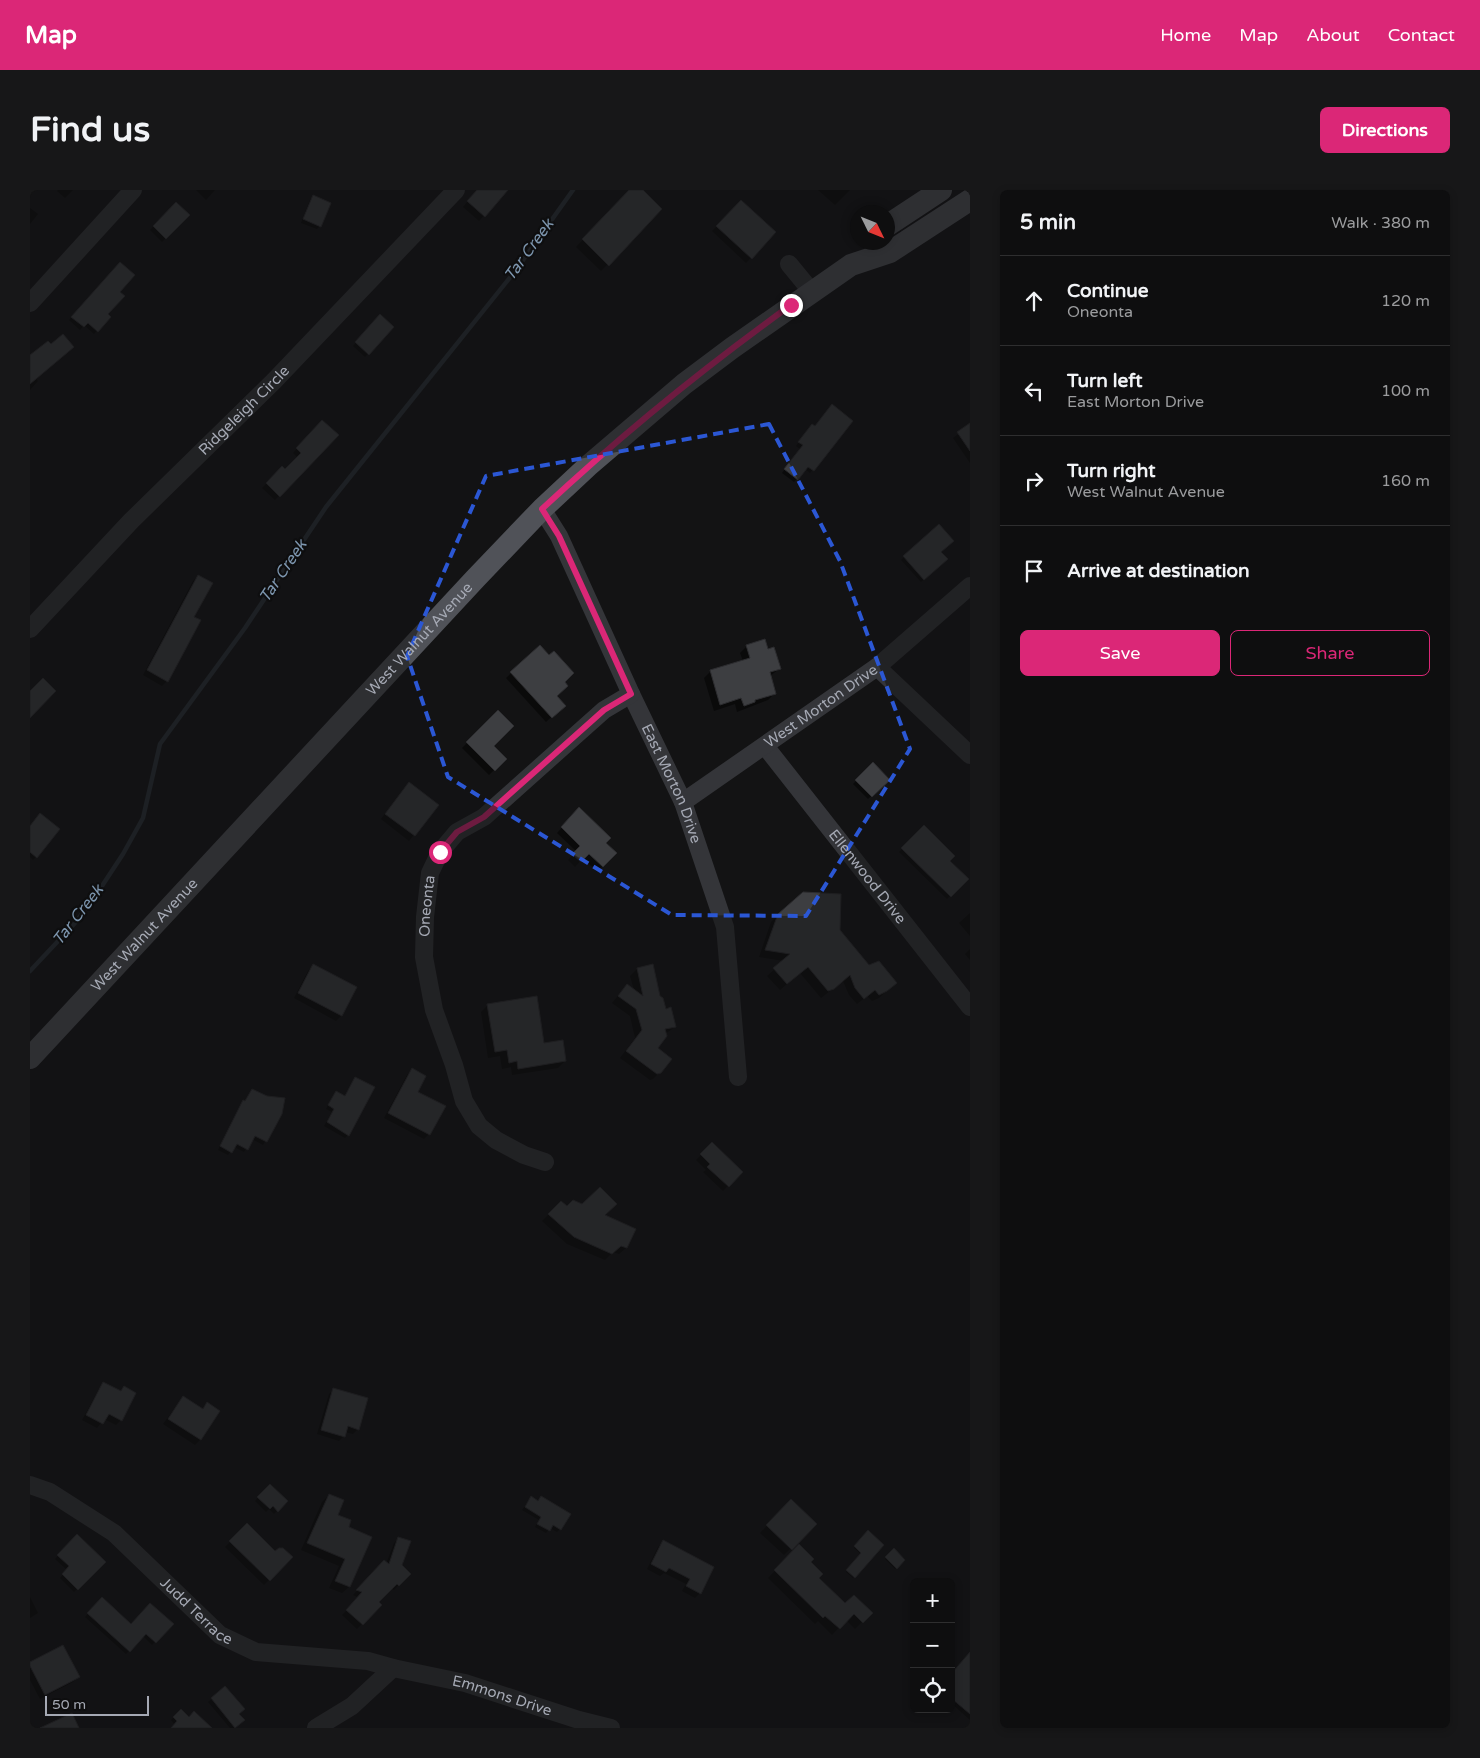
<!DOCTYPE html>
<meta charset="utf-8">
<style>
:root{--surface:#0e0e0f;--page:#171718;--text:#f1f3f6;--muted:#9b9c9e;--line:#2e2e2f;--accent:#db2777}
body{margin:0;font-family:"Varela Round",sans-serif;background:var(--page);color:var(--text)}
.controls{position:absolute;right:15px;bottom:15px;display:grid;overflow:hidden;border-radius:8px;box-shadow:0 2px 8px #0003}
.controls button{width:45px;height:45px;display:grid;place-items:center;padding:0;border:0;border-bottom:1px solid var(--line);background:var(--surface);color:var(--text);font:25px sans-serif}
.compass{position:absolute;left:820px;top:15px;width:45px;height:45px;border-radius:50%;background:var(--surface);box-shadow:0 2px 8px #0003;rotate:133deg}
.scale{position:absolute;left:15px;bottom:12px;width:104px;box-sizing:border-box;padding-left:5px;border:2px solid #a5a9b4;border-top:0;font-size:14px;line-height:18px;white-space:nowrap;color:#a5a9b4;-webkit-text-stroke:4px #0e0e0f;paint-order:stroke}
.stop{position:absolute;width:15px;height:15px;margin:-11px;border:4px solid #db2777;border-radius:50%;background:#fff}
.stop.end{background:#db2777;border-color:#fff;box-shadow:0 1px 5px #0008}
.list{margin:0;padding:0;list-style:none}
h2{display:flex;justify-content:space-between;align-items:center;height:65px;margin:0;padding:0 20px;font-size:21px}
h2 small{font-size:16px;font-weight:400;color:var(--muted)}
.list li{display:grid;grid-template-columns:32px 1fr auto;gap:15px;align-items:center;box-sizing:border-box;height:90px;padding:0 20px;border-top:1px solid var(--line)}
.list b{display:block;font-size:19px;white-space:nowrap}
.list p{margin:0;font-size:16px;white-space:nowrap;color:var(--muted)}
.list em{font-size:16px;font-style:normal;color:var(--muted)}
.actions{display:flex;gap:10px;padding:15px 20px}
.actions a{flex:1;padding:11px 0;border:1px solid var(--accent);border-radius:8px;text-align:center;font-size:18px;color:var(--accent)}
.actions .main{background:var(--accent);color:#fff}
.icon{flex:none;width:28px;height:28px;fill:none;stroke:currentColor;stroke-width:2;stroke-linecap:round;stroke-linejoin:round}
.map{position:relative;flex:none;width:940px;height:1538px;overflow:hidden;border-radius:8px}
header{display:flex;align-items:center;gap:30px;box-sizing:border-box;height:70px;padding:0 25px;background:var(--accent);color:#fff}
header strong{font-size:24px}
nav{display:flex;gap:28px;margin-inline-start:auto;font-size:18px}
.intro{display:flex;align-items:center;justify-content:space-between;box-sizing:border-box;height:120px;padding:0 30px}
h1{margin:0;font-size:35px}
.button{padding:12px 22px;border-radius:8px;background:var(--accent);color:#fff;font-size:18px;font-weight:700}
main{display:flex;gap:30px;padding:0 30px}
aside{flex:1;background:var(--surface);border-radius:8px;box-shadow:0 2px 8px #0003}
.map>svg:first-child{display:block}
.shadow{fill:#0007}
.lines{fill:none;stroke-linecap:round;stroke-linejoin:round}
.stream{stroke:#2a3138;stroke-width:4.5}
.building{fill:#3d3e41;stroke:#2d2d30}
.minor{stroke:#343539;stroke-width:18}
.major{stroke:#505258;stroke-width:22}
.route{stroke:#db2777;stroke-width:6}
.marked{fill:none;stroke:#2b57d4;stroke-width:4;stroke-dasharray:10 6;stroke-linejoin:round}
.labels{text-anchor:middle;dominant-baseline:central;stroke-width:4.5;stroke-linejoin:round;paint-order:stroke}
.street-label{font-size:15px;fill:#a5a9b4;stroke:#0e0e0f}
.water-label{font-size:16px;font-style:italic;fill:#7d96af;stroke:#0e0e0f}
</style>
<header>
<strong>Map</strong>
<nav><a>Home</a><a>Map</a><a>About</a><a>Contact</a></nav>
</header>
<div class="intro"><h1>Find us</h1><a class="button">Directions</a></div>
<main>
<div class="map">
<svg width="940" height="1538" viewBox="0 0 940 1538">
<rect width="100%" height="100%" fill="#131314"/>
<!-- shadow -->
<g class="shadow">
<polygon points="28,0 43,0 35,8 27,1"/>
<polygon points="166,0 185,0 176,10"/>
<polygon points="447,0 477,0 449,31 433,17"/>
<polygon points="600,0 611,0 631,19 571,81 546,57"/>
<polygon points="788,0 820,0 805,15"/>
<polygon points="283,7 290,36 287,39 271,33 280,10"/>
<polygon points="711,12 744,43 716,73 682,41"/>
<polygon points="146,13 158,25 132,52 120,40"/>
<polygon points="0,18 8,24 0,34"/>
<polygon points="90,74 89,102 76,125 79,127 64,144 54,135 50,140 39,130"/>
<polygon points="350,126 362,137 335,167 323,156"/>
<polygon points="0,167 5,188 8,191 0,200"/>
<polygon points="821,231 780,283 775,279 764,292 752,283 770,259 766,256 779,239"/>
<polygon points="940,235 940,273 923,248"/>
<polygon points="287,236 307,245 245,310 232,298 252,278 255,281 268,268 263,263"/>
<polygon points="910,362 916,369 891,392 871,370 874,367"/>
<polygon points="168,386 163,428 137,491 132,496 113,485 163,391"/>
<polygon points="510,456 533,492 525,506 534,515 516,532 476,488"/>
<polygon points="717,456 737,460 749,479 740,486 745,503 738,510 707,522 705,514 684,521 674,488 681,481 713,471 710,463"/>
<polygon points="468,522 462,556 475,569 459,585 432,558"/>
<polygon points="843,574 858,590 838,609 823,594"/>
<polygon points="374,598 407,615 379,651 351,629"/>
<polygon points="549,619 574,653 585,663 567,682 553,668 545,677 538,670 546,661 527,643"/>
<polygon points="0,637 6,667 3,670 0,667"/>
<polygon points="894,637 918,671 937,689 917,709 869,662"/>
<polygon points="940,723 940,746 929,733"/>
<polygon points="749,724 809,741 839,777 865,793 849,808 842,811 837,806 827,814 819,805 813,791 791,808 770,783 750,800 737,786 754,771 729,767 741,732"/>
<polygon points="940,759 940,770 935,764"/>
<polygon points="283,776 326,798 311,826 306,831 264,808 278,781"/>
<polygon points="607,779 629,807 645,837 635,844 626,859 630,882 623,889 620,890 590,868 605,848 600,826 582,813 597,795 604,800 600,786"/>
<polygon points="458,815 535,871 528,878 482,885 481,877 472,879 470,866 458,868 451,822"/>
<polygon points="382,880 386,902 399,944 394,949 354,928 377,885"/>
<polygon points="325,888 318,945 315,948 294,936 302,922 296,919 303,906 314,907"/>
<polygon points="222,900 250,924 233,955 222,949 214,962 204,957 198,965 188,960 210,915 214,912"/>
<polygon points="682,954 711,982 693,1001 673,982 676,980 666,970"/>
<polygon points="531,1012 537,1018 553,1016 573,1026 596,1058 589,1064 583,1062 575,1070 537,1054 512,1031"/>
<polygon points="74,1194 89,1202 94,1197 91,1230 86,1235 74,1229 67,1238 52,1230 69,1199"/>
<polygon points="304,1199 328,1239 323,1244 315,1242 314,1246 309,1251 287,1244 299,1204"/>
<polygon points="153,1207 172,1220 177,1214 188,1221 170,1250 165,1255 133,1234"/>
<polygon points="240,1295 257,1311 244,1324 239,1319 236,1322 225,1311"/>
<polygon points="299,1305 306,1325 317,1337 319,1397 312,1403 299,1398 309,1376 271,1360 292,1312"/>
<polygon points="511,1307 530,1339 527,1342 520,1338 516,1343 505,1337 509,1330 492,1320 501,1308 507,1312"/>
<polygon points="761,1311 785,1334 754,1365 730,1343"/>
<polygon points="217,1335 245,1363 251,1357 261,1367 234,1395 195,1357"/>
<polygon points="838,1342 853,1355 823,1388 816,1382 831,1364 824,1358"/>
<polygon points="47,1346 74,1372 44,1402 30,1388 37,1380 25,1369"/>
<polygon points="369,1348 370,1375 379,1384 364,1400 361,1398 348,1413 350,1415 327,1439 312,1425 329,1408 323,1405 354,1372 356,1374 364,1353"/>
<polygon points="633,1352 683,1377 670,1403 665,1408 652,1401 656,1394 634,1383 630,1386 617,1379 628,1357"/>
<polygon points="769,1356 787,1388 815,1415 841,1423 825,1439 816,1430 802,1445 788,1431 785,1434 738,1388"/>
<polygon points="864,1360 874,1370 865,1379 855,1369"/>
<polygon points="0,1407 8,1423 0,1428"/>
<polygon points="72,1409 101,1436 142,1434 122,1455 113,1446 96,1464 55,1427"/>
<polygon points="0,1473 48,1487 43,1492 10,1509 0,1490"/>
<polygon points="940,1473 940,1530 921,1513 921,1486"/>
<polygon points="195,1498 208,1524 213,1530 204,1538 200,1538 178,1512"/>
<polygon points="151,1520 159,1528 172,1538 142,1538 145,1535 141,1530"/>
</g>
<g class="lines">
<!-- stream -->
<polyline class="stream" points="0,781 45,733 70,699 93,664 113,628 130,554 215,438 296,317 486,80 543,0"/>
</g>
<!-- building -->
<g class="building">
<polygon points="447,0 478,0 455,27 437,11"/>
<polygon points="599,0 613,0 632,19 579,76 552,49"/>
<polygon points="283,5 301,13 291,37 273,29"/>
<polygon points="711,10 746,42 722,69 686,36"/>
<polygon points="146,12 160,25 136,49 123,36"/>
<polygon points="90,72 105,85 90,102 95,106 78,124 81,127 68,142 58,133 54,137 41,127"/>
<polygon points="350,124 364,137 339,165 325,152"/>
<polygon points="33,144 44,157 0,194 0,165 18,151 21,154"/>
<polygon points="802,214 823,231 784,281 778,277 768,290 754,279 773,255 768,252 782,234 785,236"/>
<polygon points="292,230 309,245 250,307 236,293 252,276 255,279 271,263 266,258"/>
<polygon points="940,233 940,261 927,242"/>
<polygon points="909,334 924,351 911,362 918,369 894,390 873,366"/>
<polygon points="168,385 183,393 164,427 171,430 138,492 117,480"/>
<polygon points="735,449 738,459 744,457 751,479 740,482 746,504 725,510 725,512 714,516 711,508 690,515 680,480 720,468 716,455"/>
<polygon points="510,455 519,465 524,461 544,483 535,492 538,496 527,506 536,516 522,528 480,482"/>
<polygon points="13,488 26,501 0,528 0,501"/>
<polygon points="468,520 484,536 464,556 477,569 465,581 436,552"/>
<polygon points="843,572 860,590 842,607 825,590"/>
<polygon points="379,592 409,615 385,646 355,624"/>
<polygon points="549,617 581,648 576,653 587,663 573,677 559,664 551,672 542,664 550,656 531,637"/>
<polygon points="10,623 30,639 7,668 0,662 0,636"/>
<polygon points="894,635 925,666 920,671 939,689 921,707 871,658"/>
<polygon points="773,702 811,704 810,740 839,775 849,771 867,793 857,801 849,805 845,800 834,809 825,798 820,785 804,799 798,801 778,777 757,794 743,778 760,764 735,760 748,724"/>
<polygon points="283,774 327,797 312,826 268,803"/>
<polygon points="623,774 630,806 633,808 636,819 641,817 646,837 635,839 637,846 628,858 642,869 631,883 627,884 596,861 612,840 606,819 588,806 597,794 613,806 607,778"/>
<polygon points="507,806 514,853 533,850 536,871 488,879 487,871 479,873 477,860 465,862 457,814"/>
<polygon points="382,878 396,886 388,902 416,916 400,945 358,923"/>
<polygon points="325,887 345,897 319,946 297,932 304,919 298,915 306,901 315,906"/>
<polygon points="222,899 237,906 255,908 252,924 237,952 225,946 218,960 207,954 202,963 190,956 213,910 215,911"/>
<polygon points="682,952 713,982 699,997 677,977 680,974 670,964"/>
<polygon points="570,997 587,1014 575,1025 606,1039 597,1058 591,1056 582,1064 544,1047 518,1024 531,1011 537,1016 543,1010 552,1014"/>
<polygon points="73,1192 91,1201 94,1196 106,1203 92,1231 79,1224 73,1234 56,1225"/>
<polygon points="303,1198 338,1208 329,1240 318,1236 315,1247 291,1240"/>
<polygon points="153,1206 173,1219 177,1212 190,1221 171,1250 138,1229"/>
<polygon points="240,1294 258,1311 248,1322 243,1316 240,1319 227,1307"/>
<polygon points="299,1304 314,1310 308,1325 321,1330 319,1337 342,1347 320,1397 305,1391 315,1369 277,1353"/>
<polygon points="501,1306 508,1311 511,1306 541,1324 531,1340 523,1335 520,1341 507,1334 511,1327 495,1317"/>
<polygon points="761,1309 787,1334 762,1360 736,1335"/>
<polygon points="217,1333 245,1361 249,1358 253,1358 263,1367 240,1391 199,1351"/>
<polygon points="838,1340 854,1355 825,1388 816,1380 831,1363 824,1356"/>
<polygon points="47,1344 76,1372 48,1400 32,1384 39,1376 27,1365"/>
<polygon points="368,1347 381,1351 372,1375 381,1384 369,1396 367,1394 349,1412 352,1415 333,1435 316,1420 332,1402 326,1400 354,1370 359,1374"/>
<polygon points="633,1350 684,1377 671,1404 656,1396 660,1389 639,1378 636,1382 621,1374"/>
<polygon points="769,1354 784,1369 781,1372 793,1384 789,1388 815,1413 824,1405 843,1423 833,1433 824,1424 810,1439 795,1426 793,1428 744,1380"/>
<polygon points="864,1358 875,1370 867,1379 855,1367"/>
<polygon points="72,1407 101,1434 120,1413 144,1434 126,1453 116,1444 100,1462 57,1423"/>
<polygon points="33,1455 50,1487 15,1505 0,1476 0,1472"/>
<polygon points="940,1462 940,1524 921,1508 921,1484"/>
<polygon points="195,1496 215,1519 209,1524 215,1530 205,1538 181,1508"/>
<polygon points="151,1519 159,1527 164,1521 182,1538 141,1538 147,1531 143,1527"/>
<polygon points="42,1523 49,1538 10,1538"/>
</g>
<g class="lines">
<!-- minor -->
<g class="minor">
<polyline points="759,74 782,102"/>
<polyline points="0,113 103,0"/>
<path id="s1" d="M512 319 529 346 601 504 653 612 695 737 708 887"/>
<path id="s2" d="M0 439 101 331 244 191 426 0"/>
<polyline points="847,477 940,396"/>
<path id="s3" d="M735 556 940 817"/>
<path id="s4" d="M653 612 847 477 940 565"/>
<path id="s5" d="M515 972 494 965 466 950 449 936 434 911 424 875 404 820 394 767 395 727 400 683 410 662 427 642 454 627 574 520 601 504"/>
<path id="s6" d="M0 1295 20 1302 84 1343 190 1445 226 1462 338 1471 363 1478 435 1493 549 1530 581 1538"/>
<polyline points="286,1538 322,1516 363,1478"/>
</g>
<!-- major -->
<g class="major">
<polyline points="858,35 911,0"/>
<path id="s7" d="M0 868 445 389 512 319 558 276 654 194 702 158 821 75 860 62 940 10"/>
</g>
</g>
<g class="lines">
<!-- route -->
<path class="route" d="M410 662 427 642 454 627 574 520 601 504 529 346 512 319C592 244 672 179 761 115"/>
</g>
<!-- marked area -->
<path d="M0 0H940V1538H0ZM739 234 810 371 880 559 776 726 642 725 418 587 377 466 456 286Z" fill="#131314" fill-opacity=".55" fill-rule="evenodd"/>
<path class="marked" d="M739 234 810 371 880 559 776 726 642 725 418 587 377 466 456 286Z"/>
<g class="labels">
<!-- street labels -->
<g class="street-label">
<text stroke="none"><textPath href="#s2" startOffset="306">Ridgeleigh Circle</textPath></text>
<text stroke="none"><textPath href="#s7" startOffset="572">West Walnut Avenue</textPath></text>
<text stroke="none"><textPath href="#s4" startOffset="168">West Morton Drive</textPath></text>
<text stroke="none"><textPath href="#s1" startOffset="304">East Morton Drive</textPath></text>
<text stroke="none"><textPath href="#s3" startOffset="166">Ellenwood Drive</textPath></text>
<text stroke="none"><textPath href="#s5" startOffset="306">Oneonta</textPath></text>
<text stroke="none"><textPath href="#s7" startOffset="168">West Walnut Avenue</textPath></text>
<text stroke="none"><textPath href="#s6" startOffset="211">Judd Terrace</textPath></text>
<text stroke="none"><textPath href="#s6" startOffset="535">Emmons Drive</textPath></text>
</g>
<!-- water labels -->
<g class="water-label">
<text transform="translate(499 60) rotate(-54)">Tar Creek</text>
<text transform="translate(253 381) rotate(-56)">Tar Creek</text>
<text transform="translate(48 725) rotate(-52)">Tar Creek</text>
</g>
</g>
</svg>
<div class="controls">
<button>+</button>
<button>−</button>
<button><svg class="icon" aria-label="locate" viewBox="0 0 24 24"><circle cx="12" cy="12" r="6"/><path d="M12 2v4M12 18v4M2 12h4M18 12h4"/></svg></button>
</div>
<svg class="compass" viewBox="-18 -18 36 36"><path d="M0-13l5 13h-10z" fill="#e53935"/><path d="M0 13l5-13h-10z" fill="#9b9c9e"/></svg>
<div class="scale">50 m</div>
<div class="stop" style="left:410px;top:662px"></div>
<div class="stop end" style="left:761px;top:115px"></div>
</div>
<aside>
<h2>5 min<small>Walk · 380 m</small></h2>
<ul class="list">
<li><svg class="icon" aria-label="ahead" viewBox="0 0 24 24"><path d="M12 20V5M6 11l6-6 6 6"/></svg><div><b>Continue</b><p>Oneonta</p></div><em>120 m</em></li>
<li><svg class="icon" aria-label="left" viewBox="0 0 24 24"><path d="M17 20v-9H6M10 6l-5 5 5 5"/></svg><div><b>Turn left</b><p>East Morton Drive</p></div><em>100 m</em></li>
<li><svg class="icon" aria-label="right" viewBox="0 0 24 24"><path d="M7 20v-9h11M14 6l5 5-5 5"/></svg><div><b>Turn right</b><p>West Walnut Avenue</p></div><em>160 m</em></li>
<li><svg class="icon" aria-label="arrive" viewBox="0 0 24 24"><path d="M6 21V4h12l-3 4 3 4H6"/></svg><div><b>Arrive at destination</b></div></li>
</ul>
<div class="actions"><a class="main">Save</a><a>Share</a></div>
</aside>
</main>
